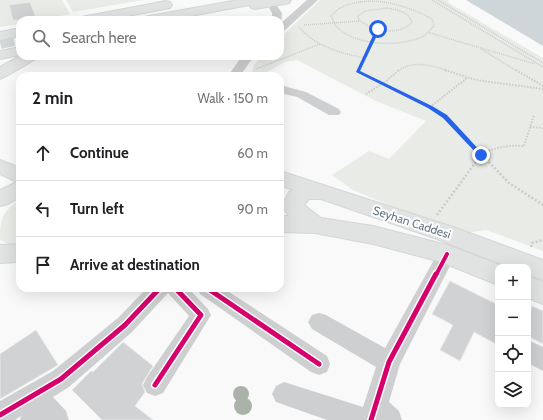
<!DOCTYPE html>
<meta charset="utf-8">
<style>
:root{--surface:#fff;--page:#f6f6f6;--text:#202124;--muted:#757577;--line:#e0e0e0}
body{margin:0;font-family:Cabin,sans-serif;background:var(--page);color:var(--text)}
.controls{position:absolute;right:12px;bottom:12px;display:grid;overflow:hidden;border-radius:8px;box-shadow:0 4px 16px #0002}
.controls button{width:36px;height:36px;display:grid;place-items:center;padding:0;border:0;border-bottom:1px solid var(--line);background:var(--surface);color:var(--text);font:20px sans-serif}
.stop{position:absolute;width:12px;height:12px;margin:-9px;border:3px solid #2563eb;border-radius:50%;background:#fff}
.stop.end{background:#2563eb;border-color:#fff;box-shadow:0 1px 4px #0008}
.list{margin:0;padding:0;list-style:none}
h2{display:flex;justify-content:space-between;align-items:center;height:52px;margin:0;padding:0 16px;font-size:17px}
h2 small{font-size:13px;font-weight:400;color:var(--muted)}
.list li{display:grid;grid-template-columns:26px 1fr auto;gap:12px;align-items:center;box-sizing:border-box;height:56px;padding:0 16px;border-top:1px solid var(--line)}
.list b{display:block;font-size:15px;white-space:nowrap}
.list em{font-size:13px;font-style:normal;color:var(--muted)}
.icon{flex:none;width:22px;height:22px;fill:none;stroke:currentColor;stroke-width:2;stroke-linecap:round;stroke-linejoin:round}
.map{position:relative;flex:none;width:543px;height:420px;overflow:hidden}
.search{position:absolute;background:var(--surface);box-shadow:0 4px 16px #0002;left:16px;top:16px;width:268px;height:44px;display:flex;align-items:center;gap:10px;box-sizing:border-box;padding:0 14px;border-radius:12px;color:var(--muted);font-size:15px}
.panel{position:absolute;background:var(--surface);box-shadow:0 4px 16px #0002;left:16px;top:72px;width:268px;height:220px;border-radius:12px}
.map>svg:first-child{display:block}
.green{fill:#e8ebe6}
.water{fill:#ced6d9}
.building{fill:#d0d2d3;stroke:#e8e8e8}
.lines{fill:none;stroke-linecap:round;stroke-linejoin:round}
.highway-tunnel{stroke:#d4d8dc;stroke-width:14;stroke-dasharray:14 7;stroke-linecap:butt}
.major-casing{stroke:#d5d6d7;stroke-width:2}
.highway-casing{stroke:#d5d6d6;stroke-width:2}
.path-far2{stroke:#cbcccd;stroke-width:1.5;stroke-dasharray:1 1;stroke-linecap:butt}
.path-far1{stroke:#cbcccd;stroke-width:2;stroke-dasharray:1.5 1.5;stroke-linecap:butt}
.path{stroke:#cbcccd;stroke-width:2.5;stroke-dasharray:2 2;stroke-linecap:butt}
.minor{fill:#cecfd0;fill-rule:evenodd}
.major{fill:#e1e2e2;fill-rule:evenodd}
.highway{fill:#e1e2e2;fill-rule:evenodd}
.cycleway-far1-casing{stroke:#fff;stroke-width:6}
.cycleway-casing{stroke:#fff;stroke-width:8}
.cycleway-far1{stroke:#d6006c;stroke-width:4}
.cycleway{stroke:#d6006c;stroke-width:5}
.tree{fill:#a9b3a7}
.route{fill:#2563eb}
.labels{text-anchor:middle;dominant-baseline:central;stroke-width:4;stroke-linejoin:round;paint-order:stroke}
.street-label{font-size:12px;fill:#657683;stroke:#fff}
</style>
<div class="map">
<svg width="543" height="420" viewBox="0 0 543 420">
<rect width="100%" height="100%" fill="#f9f9f9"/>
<!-- green -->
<g class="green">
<polygon points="0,0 62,0 70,14 40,20 20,20 20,24 0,27"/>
<polygon points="66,0 143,0 73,12"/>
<polygon points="320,0 448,0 449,1 447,2 543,58 543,251 486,230 458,234 353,190 332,175 369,151 389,159 426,121 376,101 297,60 285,62 260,76 251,76 254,65 261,56 280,56 280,38"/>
<path d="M20 200V244L11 245 0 240C0 219 2 211 20 200Z"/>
</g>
<!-- water -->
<polygon class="water" points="466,0 543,0 543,46"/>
<!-- building -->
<g class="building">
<polygon points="30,2 37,20 13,20 9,5"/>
<polygon points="450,281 498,305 498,345 474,332 460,361 440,350 453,325 432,314"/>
<polygon points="532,306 543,311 543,344 528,336 528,320"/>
<polygon points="36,330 58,365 0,399 0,354"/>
<polygon points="123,342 153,366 142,384 145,392 135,406 153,420 102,420 72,390 91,371 93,372"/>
</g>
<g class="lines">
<!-- highway-tunnel -->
<polyline class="highway-tunnel" points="0,42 20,38"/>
<defs>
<g id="major">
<path d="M20 56H39C37 59 5 77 0 79V67Z"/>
<polygon points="0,160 20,168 20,197 8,204 0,206 0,190 17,182 0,174"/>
<polygon points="280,171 453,227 543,260 543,280 528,275 528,267 509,267 437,239 321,199 309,199 304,205 321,218 373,226 447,245 505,267 498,267 498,285 441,262 373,244 315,233 280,232 280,216 289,216 282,206 289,192 293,190 280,185"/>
<polygon points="20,244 20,262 0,263 0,245"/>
<polygon points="528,276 543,282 543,304 528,298"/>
</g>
<g id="highway">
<polygon points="238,0 291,0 289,3 285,4 255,9 251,8 249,5 170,20 142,20 144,17 149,16"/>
<polygon points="166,1 170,2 172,5 170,8 107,20 80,20 82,17 87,16"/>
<polygon points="20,28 20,36 0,40 0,32"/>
<polygon points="20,47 20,55 0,59 0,51"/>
</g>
</defs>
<!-- major casing -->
<use href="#major" class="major-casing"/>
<!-- highway casing -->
<use href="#highway" class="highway-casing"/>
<!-- path-far2 -->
<g class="path-far2">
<polyline points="432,0 543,67"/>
<polyline points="438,0 543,63"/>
<path d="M370 1C393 2 412 8 432 19L434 26C431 29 428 33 425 35 404 48 354 46 337 27 334 24 333 19 331 16 341 4 355 2 370 1Z"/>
<path d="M387 8C397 10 409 11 412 23 397 36 374 32 359 20L358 16 365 11Z"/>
<polyline points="304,25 360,21"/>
<path d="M299 27C316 47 340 53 365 58L358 71"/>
<polyline points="430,33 535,64"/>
<polyline points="481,49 517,71"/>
<polyline points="365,58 378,29"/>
<polyline points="256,69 320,44"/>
<path d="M398 71C413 60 432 65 448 71"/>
</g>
<!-- path-far1 -->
<g class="path-far1">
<polyline points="359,70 358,71 430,107 445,117 487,160"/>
<polyline points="445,70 476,80 543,89"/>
<polyline points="516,70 543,86"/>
<polyline points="366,94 385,82 399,70"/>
<polyline points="430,107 467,78"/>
<polyline points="530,127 543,128"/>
<path d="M477 160C487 147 509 145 524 146L534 115"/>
</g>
<!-- path -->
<g class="path">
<polyline points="486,159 509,183 543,205"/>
<polyline points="437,215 478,159"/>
<polyline points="531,247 532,243 543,240"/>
</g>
<!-- minor -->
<g class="minor">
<polygon points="307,0 318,0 284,31 280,32 280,24"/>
<polygon points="274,5 277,6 282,13 281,22 280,20 272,20 272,13 269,8"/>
<polygon points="242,56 254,56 240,76 228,76"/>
<polygon points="280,85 306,92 339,109 341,112 339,115 329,115 297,97 280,93"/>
<polygon points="447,247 454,249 456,254 400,364 389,402 399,411 402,420 327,420 276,402 272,394 276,386 284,382 363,407 376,367 312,329 308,322 312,315 319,313 326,315 385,348 440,249"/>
<polygon points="147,288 188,288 208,309 211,315 163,393 155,396 147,393 143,385 147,377 189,316 168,293 132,332 69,387 53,397 66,411 69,420 20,420 21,416 15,420 0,420 0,401 53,371 118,318"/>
<polygon points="197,288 223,288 327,356 330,364 327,372 319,375 311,372 200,294"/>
<polygon points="528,340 543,347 543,371 528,363"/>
</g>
<!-- major -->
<use href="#major" class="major"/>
<!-- highway -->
<use href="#highway" class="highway"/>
<defs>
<polyline id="cycleway-far1" points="436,275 447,254"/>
<g id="cycleway">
<polyline points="207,288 319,364"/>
<polyline points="155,385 201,315 175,288"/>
<polyline points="0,415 61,379 125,325 160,288"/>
<polyline points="371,420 389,362 436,274"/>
</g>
</defs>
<!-- cycleway-far1 casing -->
<use href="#cycleway-far1" class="cycleway-far1-casing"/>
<!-- cycleway casing -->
<use href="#cycleway" class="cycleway-casing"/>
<!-- cycleway-far1 -->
<use href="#cycleway-far1" class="cycleway-far1"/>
<!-- cycleway -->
<use href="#cycleway" class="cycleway"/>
</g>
<!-- trees -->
<g class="tree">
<circle cx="241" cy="394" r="8"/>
<circle cx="243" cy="406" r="9"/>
</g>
<!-- route -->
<polygon class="route" points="378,28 380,29 360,71 432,106 447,115 483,154 483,156 479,156 443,118 428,108 356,72 376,29"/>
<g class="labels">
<!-- street labels -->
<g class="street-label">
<text transform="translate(412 222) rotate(18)">Seyhan Caddesi</text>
</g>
</g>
</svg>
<div class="controls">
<button>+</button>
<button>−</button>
<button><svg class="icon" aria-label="locate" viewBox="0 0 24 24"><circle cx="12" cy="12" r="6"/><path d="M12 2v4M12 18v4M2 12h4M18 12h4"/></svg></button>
<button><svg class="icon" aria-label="layers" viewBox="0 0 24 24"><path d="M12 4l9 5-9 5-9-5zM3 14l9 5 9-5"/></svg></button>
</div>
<div class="stop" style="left:378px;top:29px"></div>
<div class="stop end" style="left:481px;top:155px"></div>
<div class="search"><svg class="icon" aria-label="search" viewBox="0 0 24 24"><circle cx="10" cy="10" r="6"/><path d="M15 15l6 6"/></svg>Search here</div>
<section class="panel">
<h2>2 min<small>Walk · 150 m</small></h2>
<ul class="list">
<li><svg class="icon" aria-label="ahead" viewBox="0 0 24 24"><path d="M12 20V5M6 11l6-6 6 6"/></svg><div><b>Continue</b></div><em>60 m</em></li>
<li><svg class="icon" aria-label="left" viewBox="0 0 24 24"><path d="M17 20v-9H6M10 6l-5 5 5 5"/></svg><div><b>Turn left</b></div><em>90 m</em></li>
<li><svg class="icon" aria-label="arrive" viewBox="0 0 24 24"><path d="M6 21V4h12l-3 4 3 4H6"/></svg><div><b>Arrive at destination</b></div></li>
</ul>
</section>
</div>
